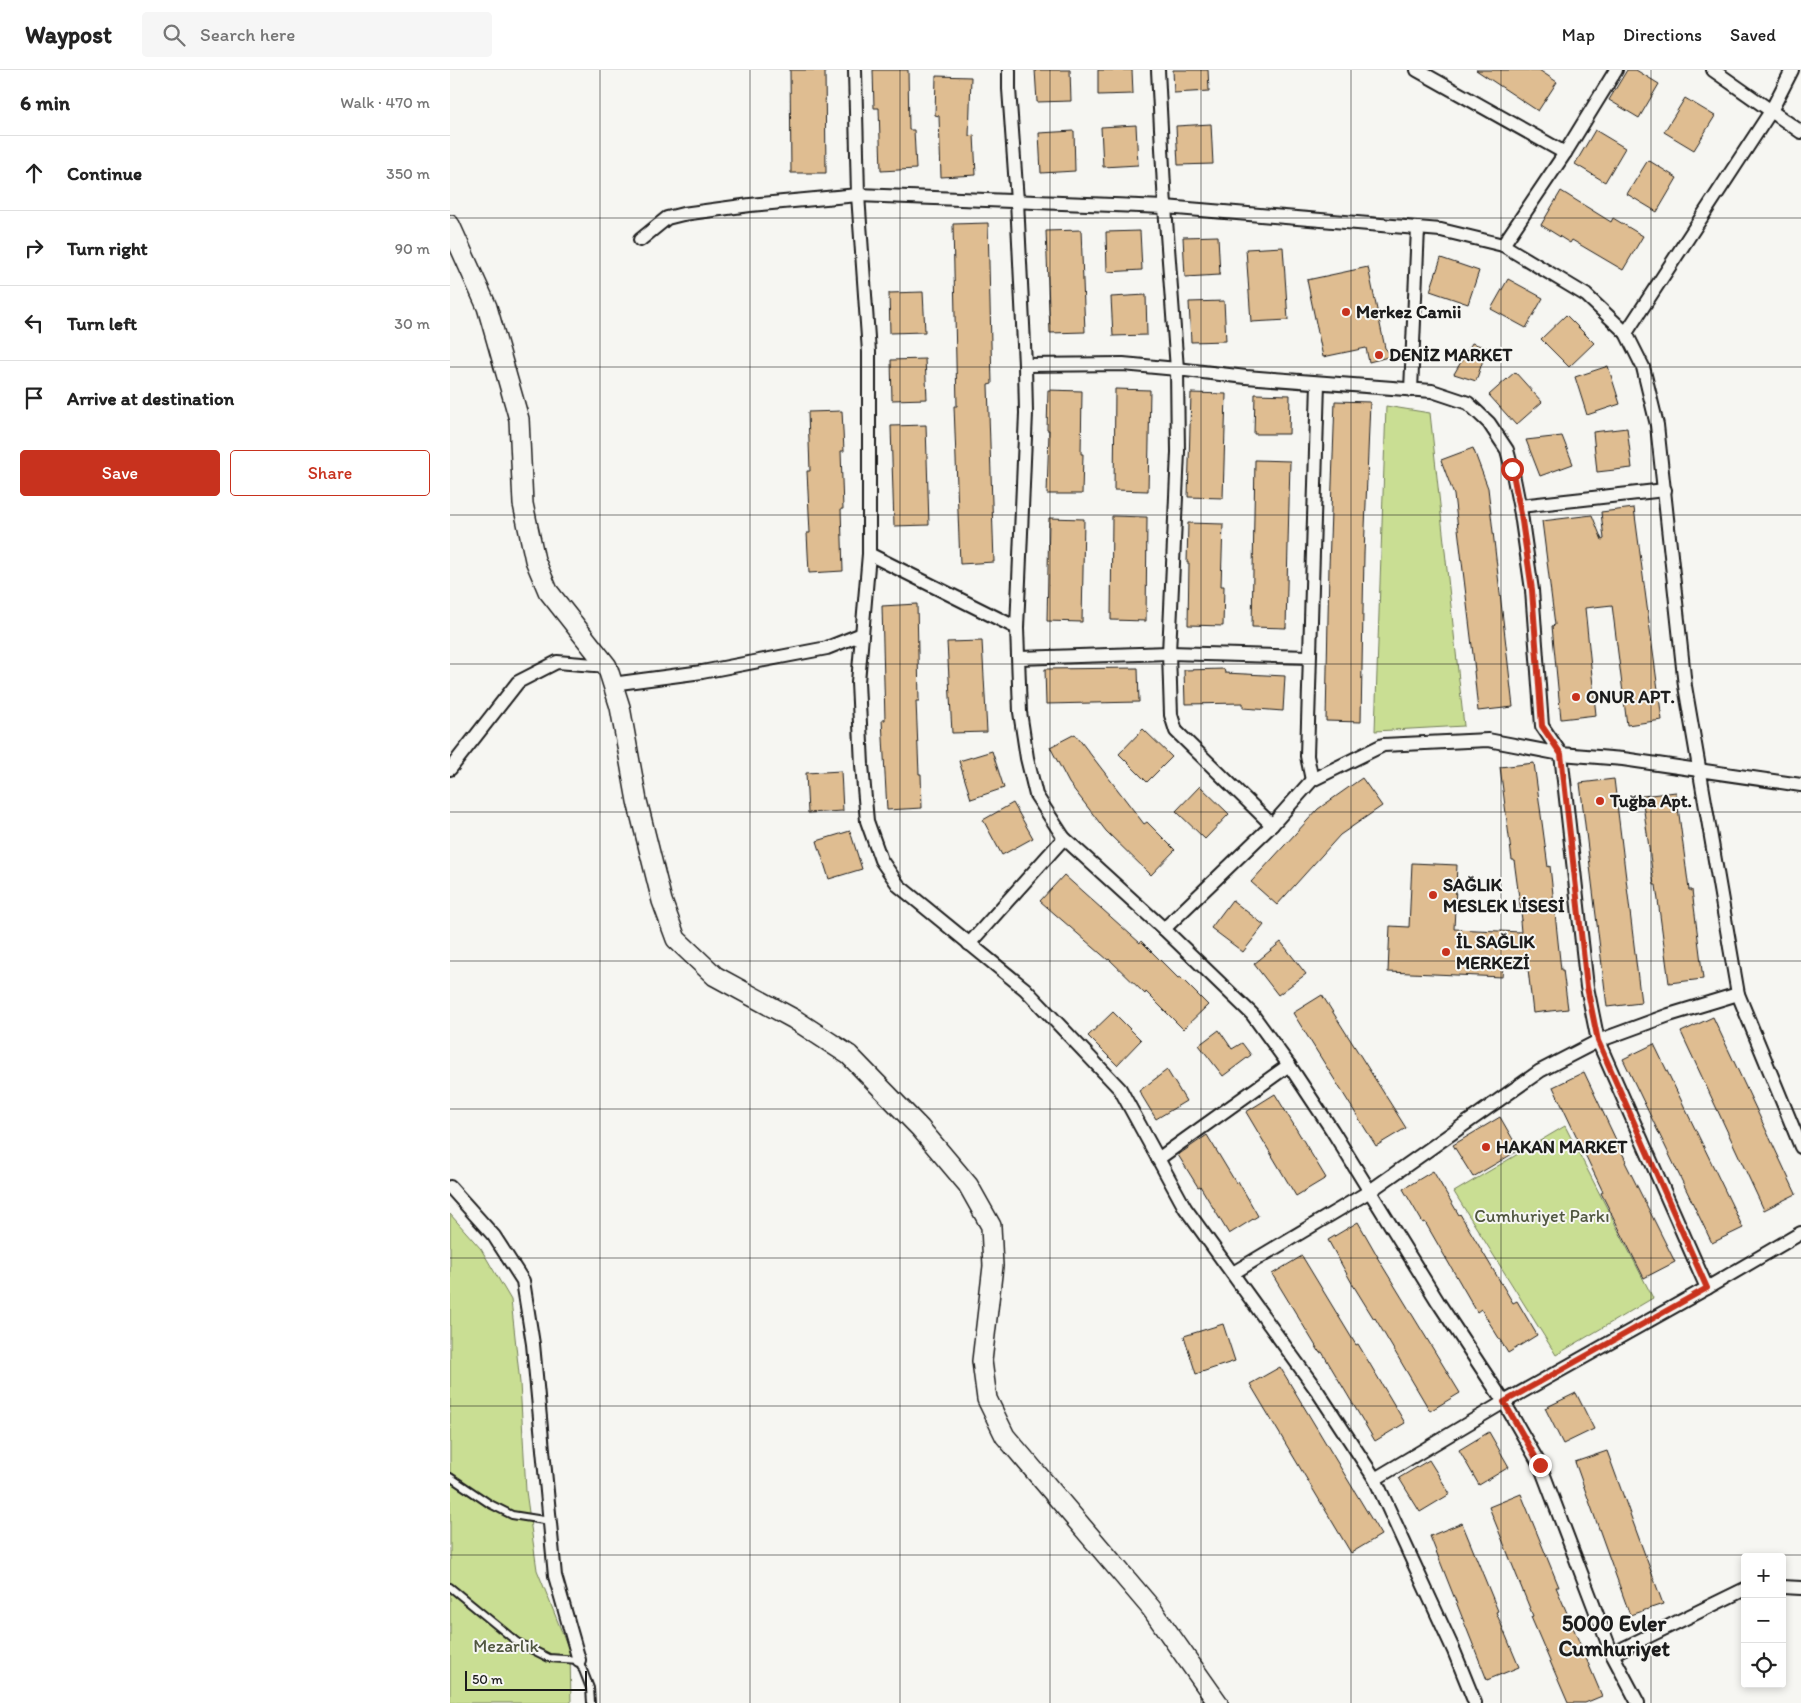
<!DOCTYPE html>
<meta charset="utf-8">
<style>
:root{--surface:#fff;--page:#f6f6f6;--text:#222;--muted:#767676;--line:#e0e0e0;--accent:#c8321e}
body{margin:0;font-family:Itim,sans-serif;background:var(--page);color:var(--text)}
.controls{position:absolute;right:15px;bottom:15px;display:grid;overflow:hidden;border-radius:5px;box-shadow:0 2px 8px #0003}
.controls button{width:45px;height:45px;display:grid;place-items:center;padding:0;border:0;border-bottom:1px solid var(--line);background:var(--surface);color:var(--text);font:25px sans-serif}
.scale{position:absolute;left:15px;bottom:12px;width:122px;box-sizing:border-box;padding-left:5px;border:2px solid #1c1c1c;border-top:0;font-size:14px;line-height:18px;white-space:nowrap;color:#1c1c1c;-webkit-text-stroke:4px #f6f6f2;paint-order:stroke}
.stop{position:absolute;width:15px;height:15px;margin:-11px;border:4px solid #c8321e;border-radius:50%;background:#fff}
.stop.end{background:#c8321e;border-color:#fff;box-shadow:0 1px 5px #0008}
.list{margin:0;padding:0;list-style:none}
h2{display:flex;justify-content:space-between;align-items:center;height:65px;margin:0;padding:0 20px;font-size:21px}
h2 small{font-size:16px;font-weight:400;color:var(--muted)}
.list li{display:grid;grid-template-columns:32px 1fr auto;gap:15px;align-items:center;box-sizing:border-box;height:75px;padding:0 20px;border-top:1px solid var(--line)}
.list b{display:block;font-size:19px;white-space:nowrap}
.list em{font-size:16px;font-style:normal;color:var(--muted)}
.actions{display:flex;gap:10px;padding:15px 20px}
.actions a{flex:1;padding:11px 0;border:1px solid var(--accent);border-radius:5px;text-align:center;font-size:18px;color:var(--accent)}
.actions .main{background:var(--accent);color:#fff}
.icon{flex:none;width:28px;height:28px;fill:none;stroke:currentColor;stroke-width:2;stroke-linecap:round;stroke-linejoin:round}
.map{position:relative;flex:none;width:1351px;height:1633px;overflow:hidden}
header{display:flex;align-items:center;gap:30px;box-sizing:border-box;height:70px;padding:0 25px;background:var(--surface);border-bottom:1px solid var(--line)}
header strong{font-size:24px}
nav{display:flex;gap:28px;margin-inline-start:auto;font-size:18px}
.search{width:350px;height:45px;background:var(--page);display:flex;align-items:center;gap:12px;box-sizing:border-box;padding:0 18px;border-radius:5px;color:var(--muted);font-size:19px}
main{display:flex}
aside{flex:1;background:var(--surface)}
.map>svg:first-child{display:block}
.green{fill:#c9de93;stroke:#727d58}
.building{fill:#dfbd91;stroke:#1c1c1c}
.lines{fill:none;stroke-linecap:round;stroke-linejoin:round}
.lane-casing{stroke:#1c1c1c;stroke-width:10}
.street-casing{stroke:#1c1c1c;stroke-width:16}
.secondary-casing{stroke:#1c1c1c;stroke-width:22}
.lane{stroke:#f6f6f2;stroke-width:6}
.street{stroke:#f6f6f2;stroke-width:12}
.secondary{stroke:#f6f6f2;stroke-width:19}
.route{stroke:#c8321e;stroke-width:6}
.grid{fill:none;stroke:#1c1c1c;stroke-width:1;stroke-opacity:0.55}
.poi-dot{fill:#c8321e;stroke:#f6f6f2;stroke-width:2}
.labels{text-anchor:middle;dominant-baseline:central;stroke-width:4;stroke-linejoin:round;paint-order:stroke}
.poi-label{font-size:18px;font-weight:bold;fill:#1c1c1c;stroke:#f6f6f2;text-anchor:start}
.park-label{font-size:18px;fill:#505640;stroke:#f6f6f2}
.district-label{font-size:22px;font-weight:bold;fill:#1c1c1c;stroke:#f6f6f2}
</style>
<header>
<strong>Waypost</strong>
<div class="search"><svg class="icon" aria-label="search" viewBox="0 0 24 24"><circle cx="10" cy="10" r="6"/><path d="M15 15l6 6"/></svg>Search here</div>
<nav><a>Map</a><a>Directions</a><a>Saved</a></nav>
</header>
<main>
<aside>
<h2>6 min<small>Walk · 470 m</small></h2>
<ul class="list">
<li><svg class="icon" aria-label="ahead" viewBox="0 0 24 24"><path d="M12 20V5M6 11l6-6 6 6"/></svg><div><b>Continue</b></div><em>350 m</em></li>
<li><svg class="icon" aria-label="right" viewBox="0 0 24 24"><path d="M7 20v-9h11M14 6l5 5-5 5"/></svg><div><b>Turn right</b></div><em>90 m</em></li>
<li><svg class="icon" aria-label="left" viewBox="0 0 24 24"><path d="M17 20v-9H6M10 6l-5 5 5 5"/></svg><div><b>Turn left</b></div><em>30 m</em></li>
<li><svg class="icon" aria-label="arrive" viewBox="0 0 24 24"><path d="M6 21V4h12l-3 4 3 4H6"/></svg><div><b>Arrive at destination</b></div></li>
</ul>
<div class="actions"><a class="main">Save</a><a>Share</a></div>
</aside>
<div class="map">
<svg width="1351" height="1633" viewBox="0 0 1351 1633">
<rect width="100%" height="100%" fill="#f6f6f2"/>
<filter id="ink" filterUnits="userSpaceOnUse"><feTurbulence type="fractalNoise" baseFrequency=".02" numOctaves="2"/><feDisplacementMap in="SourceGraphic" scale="10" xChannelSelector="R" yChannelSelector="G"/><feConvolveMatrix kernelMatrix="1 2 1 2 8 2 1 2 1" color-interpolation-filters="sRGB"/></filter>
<g filter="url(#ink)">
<!-- green -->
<g class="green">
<polygon points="936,336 980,343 1014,656 925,661"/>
<polygon points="1115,1056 1203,1228 1106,1285 1004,1122"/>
<polygon points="0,1144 31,1179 61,1230 70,1313 76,1421 87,1500 120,1582 121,1633 0,1633"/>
</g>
<!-- building -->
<g class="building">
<polygon points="340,0 375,0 376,103 341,103"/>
<polygon points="423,0 458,0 459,60 464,60 466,99 431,101 429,38 424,38"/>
<polygon points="585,0 620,0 621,31 587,32"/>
<polygon points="648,0 682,0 683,24 648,25"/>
<polygon points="723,0 758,0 759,21 724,23"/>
<polygon points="1026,0 1089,0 1107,12 1088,41"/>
<polygon points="1177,0 1186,0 1209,14 1189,48 1159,30"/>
<polygon points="486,6 521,7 519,66 524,65 526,105 491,107 489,46 485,45"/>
<polygon points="1235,28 1265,46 1244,80 1214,62"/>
<polygon points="761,54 763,94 728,95 726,56"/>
<polygon points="686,55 688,95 653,97 651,57"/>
<polygon points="1145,60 1175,78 1155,112 1125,94"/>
<polygon points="624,61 625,101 591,103 589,63"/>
<polygon points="1198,90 1227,108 1207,142 1177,124"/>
<polygon points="1111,121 1161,152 1163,148 1193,166 1173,200 1122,170 1120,173 1091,155"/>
<polygon points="538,153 542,314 538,315 544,492 510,494 504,336 507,336 503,154"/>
<polygon points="631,160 635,262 600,263 596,161"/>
<polygon points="690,161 692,200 657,202 656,162"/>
<polygon points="768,166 770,205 735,207 733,167"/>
<polygon points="833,177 838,250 801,252 796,179"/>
<polygon points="991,188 1029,201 1018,234 980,221"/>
<polygon points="918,197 935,278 942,286 919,292 916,278 873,287 857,210"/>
<polygon points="1058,209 1093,228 1076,258 1041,239"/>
<polygon points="473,222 475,262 440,263 439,223"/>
<polygon points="696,225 697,265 663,266 661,227"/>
<polygon points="774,231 776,271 741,272 739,232"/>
<polygon points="1116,245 1144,273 1119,297 1091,269"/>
<polygon points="1022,273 1037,278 1026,311 1004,304"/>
<polygon points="475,289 477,329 442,330 441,290"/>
<polygon points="1158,296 1170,334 1137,345 1125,307"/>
<polygon points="1065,302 1092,332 1066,355 1039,325"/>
<polygon points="665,319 700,320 698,421 664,420"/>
<polygon points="598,320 632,321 631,384 633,384 632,424 597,424 599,360 597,360"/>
<polygon points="741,323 776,324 773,428 738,427"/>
<polygon points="805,324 840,325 839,364 804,364"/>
<polygon points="885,331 920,332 914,484 911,652 876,651 879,497"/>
<polygon points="392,341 394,381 391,381 393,439 391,439 393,501 359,503 357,463 360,463 357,401 360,401 358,342"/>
<polygon points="476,355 479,455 444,456 441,356"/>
<polygon points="1177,358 1182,398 1147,402 1143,362"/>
<polygon points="1112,366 1123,394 1090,406 1076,370"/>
<polygon points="1023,378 1038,418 1063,637 1028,641 1024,601 1025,601 1004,425 991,390"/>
<polygon points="805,390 840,391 836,558 802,557"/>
<polygon points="1184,438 1212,650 1177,655 1162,535 1135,538 1146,645 1111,649 1102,556 1105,555 1092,451 1142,445 1152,470 1154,469 1151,442"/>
<polygon points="662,446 697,447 696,551 661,550"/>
<polygon points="599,448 634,449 632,552 597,551"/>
<polygon points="738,453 773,454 771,516 774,516 773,556 738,555 739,493 737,493"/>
<polygon points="467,534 469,631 466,631 469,704 471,704 472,738 437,740 432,650 435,650 432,536"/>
<polygon points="532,571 537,662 502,663 497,572"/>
<polygon points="688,598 689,632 596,634 595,599"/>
<polygon points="774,599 775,603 835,606 833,641 793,638 793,633 735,634 734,600"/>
<polygon points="693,659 722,687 697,712 669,684"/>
<polygon points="625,664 694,754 697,752 725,780 701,805 656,761 619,713 600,677"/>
<polygon points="542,681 554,718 521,729 509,691"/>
<polygon points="1084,693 1098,797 1100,796 1111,900 1113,900 1118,939 1083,943 1077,890 1053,893 1052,907 938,902 940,856 959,857 962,793 1007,795 1004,859 1071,862 1070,851 1072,850 1064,790 1062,790 1050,697"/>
<polygon points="391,701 393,741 358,743 356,703"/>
<polygon points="912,708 932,736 890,765 827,835 801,812 868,739"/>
<polygon points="1164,709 1191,933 1157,937 1130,713"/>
<polygon points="750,716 779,744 755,769 726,741"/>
<polygon points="1226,722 1239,820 1242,820 1253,909 1219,913 1206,815 1204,815 1192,726"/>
<polygon points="563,733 583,768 552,785 533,750"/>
<polygon points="400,761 412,799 379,809 367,771"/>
<polygon points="614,805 690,873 691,871 728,908 730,907 758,935 733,959 696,922 695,924 659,889 658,890 590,831"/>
<polygon points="782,830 814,855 793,882 761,858"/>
<polygon points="831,872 856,904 828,925 804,894"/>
<polygon points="872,925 956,1058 926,1076 843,943"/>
<polygon points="663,942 691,970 667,995 638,966"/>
<polygon points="1263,947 1346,1124 1314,1140 1231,962"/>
<polygon points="769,960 782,979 792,973 801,985 773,1006 749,975"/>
<polygon points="1204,974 1293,1158 1262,1173 1173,989"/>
<polygon points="717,1000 736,1031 706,1049 689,1021"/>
<polygon points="1134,1002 1176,1091 1175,1092 1225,1192 1194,1208 1151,1123 1153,1122 1103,1017"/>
<polygon points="825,1024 876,1108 846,1126 796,1042"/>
<polygon points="1050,1047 1069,1080 1023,1107 1003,1075"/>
<polygon points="757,1065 786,1113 788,1111 808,1146 779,1164 750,1116 748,1117 728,1085"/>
<polygon points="983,1101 1009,1145 1010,1144 1063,1233 1067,1231 1087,1265 1058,1283 1031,1239 1027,1242 975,1152 973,1153 953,1119"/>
<polygon points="908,1152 928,1187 927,1187 1010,1323 980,1341 925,1248 924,1249 903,1215 878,1170"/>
<polygon points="852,1186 906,1275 908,1274 955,1353 925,1371 872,1282 870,1283 822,1204"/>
<polygon points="773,1254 785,1291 746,1304 734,1266"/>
<polygon points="830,1297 931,1465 901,1483 800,1314"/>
<polygon points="1126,1323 1144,1359 1113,1374 1095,1338"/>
<polygon points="1039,1362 1059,1397 1029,1415 1009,1380"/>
<polygon points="1157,1381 1213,1534 1180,1545 1125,1392"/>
<polygon points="979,1390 1000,1424 970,1442 949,1408"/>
<polygon points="1071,1424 1109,1517 1106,1517 1152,1626 1135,1633 1118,1633 1081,1547 1083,1546 1039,1437"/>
<polygon points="1012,1453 1048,1541 1046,1542 1069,1597 1037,1610 980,1466"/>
</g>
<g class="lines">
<defs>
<g id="lane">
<polyline points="0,1407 40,1434 62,1445 100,1451"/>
<polyline points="0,1517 67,1572 99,1588 129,1590 140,1618 141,1633"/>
</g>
<g id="street">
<polyline points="405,0 408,125 419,282 419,484 408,612 412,695 417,751 431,790 449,816 575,919 670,1019 735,1138 868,1322 925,1409 1004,1581 1025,1633"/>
<polyline points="559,0 559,19 567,131 575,295 576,343 567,558 570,642 577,688 586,725 614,768 714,859 802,944 839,995 882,1060 988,1232 1054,1332 1090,1395 1162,1584 1188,1633"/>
<polyline points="708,0 715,137 727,299 728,382 719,583 721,645 726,661 822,755"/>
<polyline points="967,0 1115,83"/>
<polyline points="1263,0 1351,62"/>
<polyline points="190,170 217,148 233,144 300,135 408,125 715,137 991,160 1053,175 1136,225 1176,263 1193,297 1207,355 1235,616 1288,924 1351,1077"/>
<polyline points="1053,175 1115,83 1166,0"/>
<polyline points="1176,263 1321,41 1342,0"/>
<polyline points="575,295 673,294 727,299 796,307 982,321 1018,333 1039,353 1057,380 1062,399 1071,444 1082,520 1092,656 1111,684 1137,917 1148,971 1257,1218"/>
<polyline points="961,320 968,158"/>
<polyline points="1070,436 1215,420"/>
<polyline points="419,484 567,558"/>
<polyline points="569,588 719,583 859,587"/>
<polyline points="162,614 252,602 377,578 412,564"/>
<polyline points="0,699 68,612 107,592 157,596"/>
<polyline points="862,710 857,686 868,313"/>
<polyline points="714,859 822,755 862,710 933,675 1038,670 1111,684 1173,689 1351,715"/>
<polyline points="519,874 614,768"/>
<polyline points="708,1089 839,995"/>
<polyline points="0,1117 44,1166 73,1211 83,1274 105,1506 129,1590"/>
<polyline points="783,1203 920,1121 1090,1001 1148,971 1219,945 1288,924"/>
<polyline points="925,1409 1054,1332 1257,1218 1351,1163"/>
<polyline points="1332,1517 1351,1518"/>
<polyline points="1162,1584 1295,1519"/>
</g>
<polyline id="secondary" points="0,155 37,237 69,349 73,434 85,490 98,521 157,596 170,637 187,731 212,831 226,869 265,906 344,949 399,985 470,1058 518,1115 541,1156 543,1196 532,1291 537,1329 555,1366 701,1538 768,1633"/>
</defs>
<!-- lane casing -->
<use href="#lane" class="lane-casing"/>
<!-- street casing -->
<use href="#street" class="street-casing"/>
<!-- secondary casing -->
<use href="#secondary" class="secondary-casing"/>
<!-- lane -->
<use href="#lane" class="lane"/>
<!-- street -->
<use href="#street" class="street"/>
<!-- secondary -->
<use href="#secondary" class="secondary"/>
</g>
</g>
<g class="lines" filter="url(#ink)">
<!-- route -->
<polyline class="route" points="1062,399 1071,444 1082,520 1092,656 1111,684 1137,917 1148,971 1257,1218 1054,1332 1090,1395"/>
</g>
<!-- grid -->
<path class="grid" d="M150 0V1633M300 0V1633M450 0V1633M600 0V1633M751 0V1633M901 0V1633M1051 0V1633M1201 0V1633M0 148H1351M0 297H1351M0 445H1351M0 594H1351M0 742H1351M0 891H1351M0 1039H1351M0 1188H1351M0 1336H1351M0 1485H1351"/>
<!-- markers -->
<g class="poi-dot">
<circle cx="896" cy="242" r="5"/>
<circle cx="929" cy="285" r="5"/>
<circle cx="1126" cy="627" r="5"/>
<circle cx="1150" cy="731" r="5"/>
<circle cx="983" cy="825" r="5"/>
<circle cx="996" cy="882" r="5"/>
<circle cx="1036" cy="1077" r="5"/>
</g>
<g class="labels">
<!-- poi labels -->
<g class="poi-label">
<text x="906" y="242">Merkez Camii</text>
<text x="939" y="285">DENİZ MARKET</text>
<text x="1136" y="627">ONUR APT.</text>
<text x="1160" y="731">Tuğba Apt.</text>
<text x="993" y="815">SAĞLIK<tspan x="993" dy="21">MESLEK LİSESİ</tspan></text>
<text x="1006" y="872">İL SAĞLIK<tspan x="1006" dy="21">MERKEZİ</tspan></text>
<text x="1046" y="1077">HAKAN MARKET</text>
</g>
<!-- park labels -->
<g class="park-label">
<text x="1092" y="1146">Cumhuriyet Parkı</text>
<text x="56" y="1576">Mezarlık</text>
</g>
<!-- district labels -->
<g class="district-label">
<text x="1164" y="1553">5000 Evler<tspan x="1164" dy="25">Cumhuriyet</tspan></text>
</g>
</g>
</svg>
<div class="controls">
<button>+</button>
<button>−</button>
<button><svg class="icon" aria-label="locate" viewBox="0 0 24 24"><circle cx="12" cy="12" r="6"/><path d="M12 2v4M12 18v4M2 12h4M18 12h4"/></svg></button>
</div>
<div class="scale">50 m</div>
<div class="stop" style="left:1062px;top:399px"></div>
<div class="stop end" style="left:1090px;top:1395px"></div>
</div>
</main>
